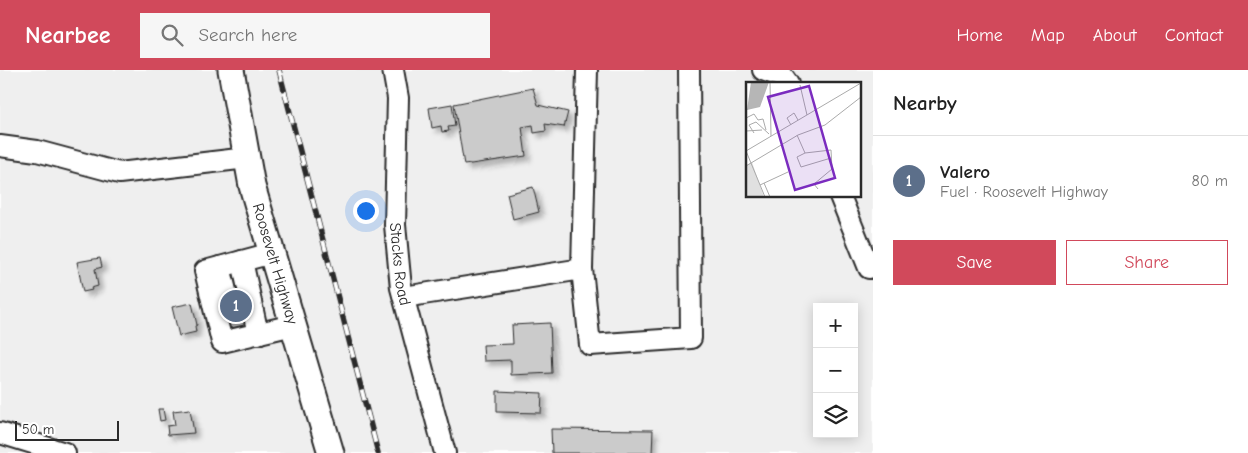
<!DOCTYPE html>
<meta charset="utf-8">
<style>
:root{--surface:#fff;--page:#f6f6f6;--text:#222;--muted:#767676;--line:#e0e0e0;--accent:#d1495b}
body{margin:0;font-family:"Comic Neue",sans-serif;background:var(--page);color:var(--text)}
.controls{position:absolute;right:15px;bottom:15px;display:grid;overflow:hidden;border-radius:0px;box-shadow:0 2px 12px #0003}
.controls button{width:45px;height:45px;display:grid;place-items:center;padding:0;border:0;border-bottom:1px solid var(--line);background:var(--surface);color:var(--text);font:25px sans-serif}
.scale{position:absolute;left:15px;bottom:12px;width:104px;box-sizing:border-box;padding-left:5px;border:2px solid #2b2b2b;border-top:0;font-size:14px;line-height:18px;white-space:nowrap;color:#2b2b2b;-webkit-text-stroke:4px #fff;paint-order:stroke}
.you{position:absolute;left:365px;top:140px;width:18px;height:18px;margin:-12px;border:4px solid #fff;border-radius:50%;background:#1a73e8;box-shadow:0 0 0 8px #1a73e833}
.badge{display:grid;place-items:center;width:32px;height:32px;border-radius:50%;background:var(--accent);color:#fff;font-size:16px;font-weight:700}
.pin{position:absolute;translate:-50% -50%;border:2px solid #fff;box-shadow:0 1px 5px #0006}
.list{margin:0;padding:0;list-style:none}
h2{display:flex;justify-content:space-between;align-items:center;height:65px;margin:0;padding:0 20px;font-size:21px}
h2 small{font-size:16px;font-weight:400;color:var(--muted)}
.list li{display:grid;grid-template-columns:32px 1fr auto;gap:15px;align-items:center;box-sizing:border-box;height:90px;padding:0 20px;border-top:1px solid var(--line)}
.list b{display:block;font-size:19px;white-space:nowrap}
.list p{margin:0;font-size:16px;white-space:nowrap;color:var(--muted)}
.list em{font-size:16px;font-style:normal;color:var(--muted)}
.actions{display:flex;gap:10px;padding:15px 20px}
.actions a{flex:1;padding:11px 0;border:1px solid var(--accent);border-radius:0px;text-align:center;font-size:18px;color:var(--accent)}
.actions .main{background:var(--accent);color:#fff}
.icon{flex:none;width:28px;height:28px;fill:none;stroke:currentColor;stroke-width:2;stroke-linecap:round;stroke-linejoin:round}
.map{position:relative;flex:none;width:873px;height:383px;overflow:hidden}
header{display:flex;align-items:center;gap:30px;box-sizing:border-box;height:70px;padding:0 25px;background:var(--accent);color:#fff}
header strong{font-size:24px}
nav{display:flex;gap:28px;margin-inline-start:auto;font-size:18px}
.search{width:350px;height:45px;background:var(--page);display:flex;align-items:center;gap:12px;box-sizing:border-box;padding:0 18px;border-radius:0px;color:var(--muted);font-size:19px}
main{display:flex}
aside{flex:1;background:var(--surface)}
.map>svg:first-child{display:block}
.built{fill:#efefef;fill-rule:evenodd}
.building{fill:#cbcbcb;stroke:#2b2b2b;filter:url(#shadow)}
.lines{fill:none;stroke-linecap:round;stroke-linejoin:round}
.minor-tunnel{stroke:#d5d5d5;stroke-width:20;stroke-dasharray:20 10;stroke-linecap:butt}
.minor-casing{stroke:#2b2b2b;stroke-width:24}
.major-casing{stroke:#2b2b2b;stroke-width:29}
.minor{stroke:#fff;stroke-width:20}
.major{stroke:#fff;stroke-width:25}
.rail-casing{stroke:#2b2b2b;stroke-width:5.5}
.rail{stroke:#fff;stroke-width:4;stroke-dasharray:11;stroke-linecap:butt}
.labels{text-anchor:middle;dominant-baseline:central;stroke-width:5;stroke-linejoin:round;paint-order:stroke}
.street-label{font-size:16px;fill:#2b2b2b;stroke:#fff}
.inset-road{fill:none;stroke:#aaa;stroke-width:1}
.view{fill:#7b2cbf;fill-opacity:0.15;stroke:#7b2cbf;stroke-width:2.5}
.inset-edge{fill:none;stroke:#2b2b2b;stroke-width:2.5}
</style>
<header>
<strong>Nearbee</strong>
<div class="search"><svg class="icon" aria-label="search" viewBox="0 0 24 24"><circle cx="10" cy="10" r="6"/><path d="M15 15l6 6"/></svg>Search here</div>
<nav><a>Home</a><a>Map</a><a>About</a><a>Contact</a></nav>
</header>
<main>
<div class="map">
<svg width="873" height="383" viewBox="0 0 873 383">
<defs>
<filter id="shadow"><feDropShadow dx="4.5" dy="4.5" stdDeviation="2.5" flood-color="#0004"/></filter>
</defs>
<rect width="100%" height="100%" fill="#fff"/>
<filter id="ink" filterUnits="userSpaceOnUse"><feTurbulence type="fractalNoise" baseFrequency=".02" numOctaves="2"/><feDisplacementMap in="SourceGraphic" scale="10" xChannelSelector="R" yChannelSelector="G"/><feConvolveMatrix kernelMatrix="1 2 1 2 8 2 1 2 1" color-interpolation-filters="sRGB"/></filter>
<g filter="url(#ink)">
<!-- built -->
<path class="built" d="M0 0H873V383H0ZM747 14H859V126H747ZM817 237H854V364H817Z"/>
<!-- building -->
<g class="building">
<polygon points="533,18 538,35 568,42 564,57 545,54 546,61 534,63 533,55 522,57 526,86 464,95 454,34"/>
<polygon points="452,34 455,56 448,57 449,61 442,62 441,56 432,58 429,38"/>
<polygon points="533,117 539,142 513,149 507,124"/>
<polygon points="100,188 102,197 95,199 98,216 91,218 92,220 83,222 77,192"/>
<polygon points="241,217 250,246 224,254 216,224"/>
<polygon points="192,233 197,255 195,256 196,262 179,266 172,237"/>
<polygon points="550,253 552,303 511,305 511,290 484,291 483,275 513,274 512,255"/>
<polygon points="497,321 542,323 541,343 497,342"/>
<polygon points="158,339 163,339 165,350 160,351"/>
<polygon points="190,339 194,363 168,365 167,356 175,355 173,341"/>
<polygon points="551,359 653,360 652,383 552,383"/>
</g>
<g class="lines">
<!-- minor-tunnel -->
<polyline class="minor-tunnel" points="226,221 233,251"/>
<defs>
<g id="minor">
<path id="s1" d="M393 0 398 28 395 155 401 218 445 383"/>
<polyline points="763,0 783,7 788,14"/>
<polyline points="0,76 37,81 119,103 247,88"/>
<polyline points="840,126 869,198 873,196"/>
<polyline points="272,183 205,201 222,272 293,255"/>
<polyline points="242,191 258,264"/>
<polyline points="220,197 226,221"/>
<polyline points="582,199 590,275 691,268 689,0"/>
<polyline points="404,227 582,199 587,0"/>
<polyline points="0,363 65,383"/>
</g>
<g id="major">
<path id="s2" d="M231 0 252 116 331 383"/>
</g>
</defs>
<!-- minor casing -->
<use href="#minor" class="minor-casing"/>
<!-- major casing -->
<use href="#major" class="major-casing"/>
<!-- minor -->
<use href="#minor" class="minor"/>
<!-- major -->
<use href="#major" class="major"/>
<defs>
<polyline id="rail" points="279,0 378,383"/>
</defs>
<!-- rail casing -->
<use href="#rail" class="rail-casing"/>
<!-- rail -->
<use href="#rail" class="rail"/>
</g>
</g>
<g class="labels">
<!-- street labels -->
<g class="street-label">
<text stroke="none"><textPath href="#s2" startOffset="199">Roosevelt Highway</textPath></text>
<text stroke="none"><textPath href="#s1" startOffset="195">Stacks Road</textPath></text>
</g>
</g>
<!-- overview -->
<g transform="translate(746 12)">
<rect width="115" height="115" fill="#fff"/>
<path d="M6 80 18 115H0V83Z" fill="#e0e0e0"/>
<path d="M5 0H23L14 25 1 28Z" fill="#b6b6b6"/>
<path class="inset-road" d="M24 0 25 54M54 3 61 33M0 36 8 32 12 38 17 37 20 48M45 43 41 36 48 31 52 38M0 49 16 48M8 51 3 43 10 40 23 52M51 53 59 71 85 68 86 87 68 102 72 107M0 69 19 115M0 69 115 1M59 71 51 75 55 85 85 76M0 84 52 53 79 43 115 15M18 101 24 115M14 103 42 90"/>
<path class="view" d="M63 4 89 96 49 108 22 15Z"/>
<rect width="115" height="115" class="inset-edge"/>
</g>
</svg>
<div class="controls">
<button>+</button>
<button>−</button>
<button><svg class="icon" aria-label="layers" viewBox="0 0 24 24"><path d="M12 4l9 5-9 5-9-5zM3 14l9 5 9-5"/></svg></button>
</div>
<div class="scale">50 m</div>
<div class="you"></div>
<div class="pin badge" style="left:236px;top:236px;background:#5c6f8a">1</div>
</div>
<aside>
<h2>Nearby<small></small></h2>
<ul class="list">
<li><span class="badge" style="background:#5c6f8a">1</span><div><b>Valero</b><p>Fuel · Roosevelt Highway</p></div><em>80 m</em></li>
</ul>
<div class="actions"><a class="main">Save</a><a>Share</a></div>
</aside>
</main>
